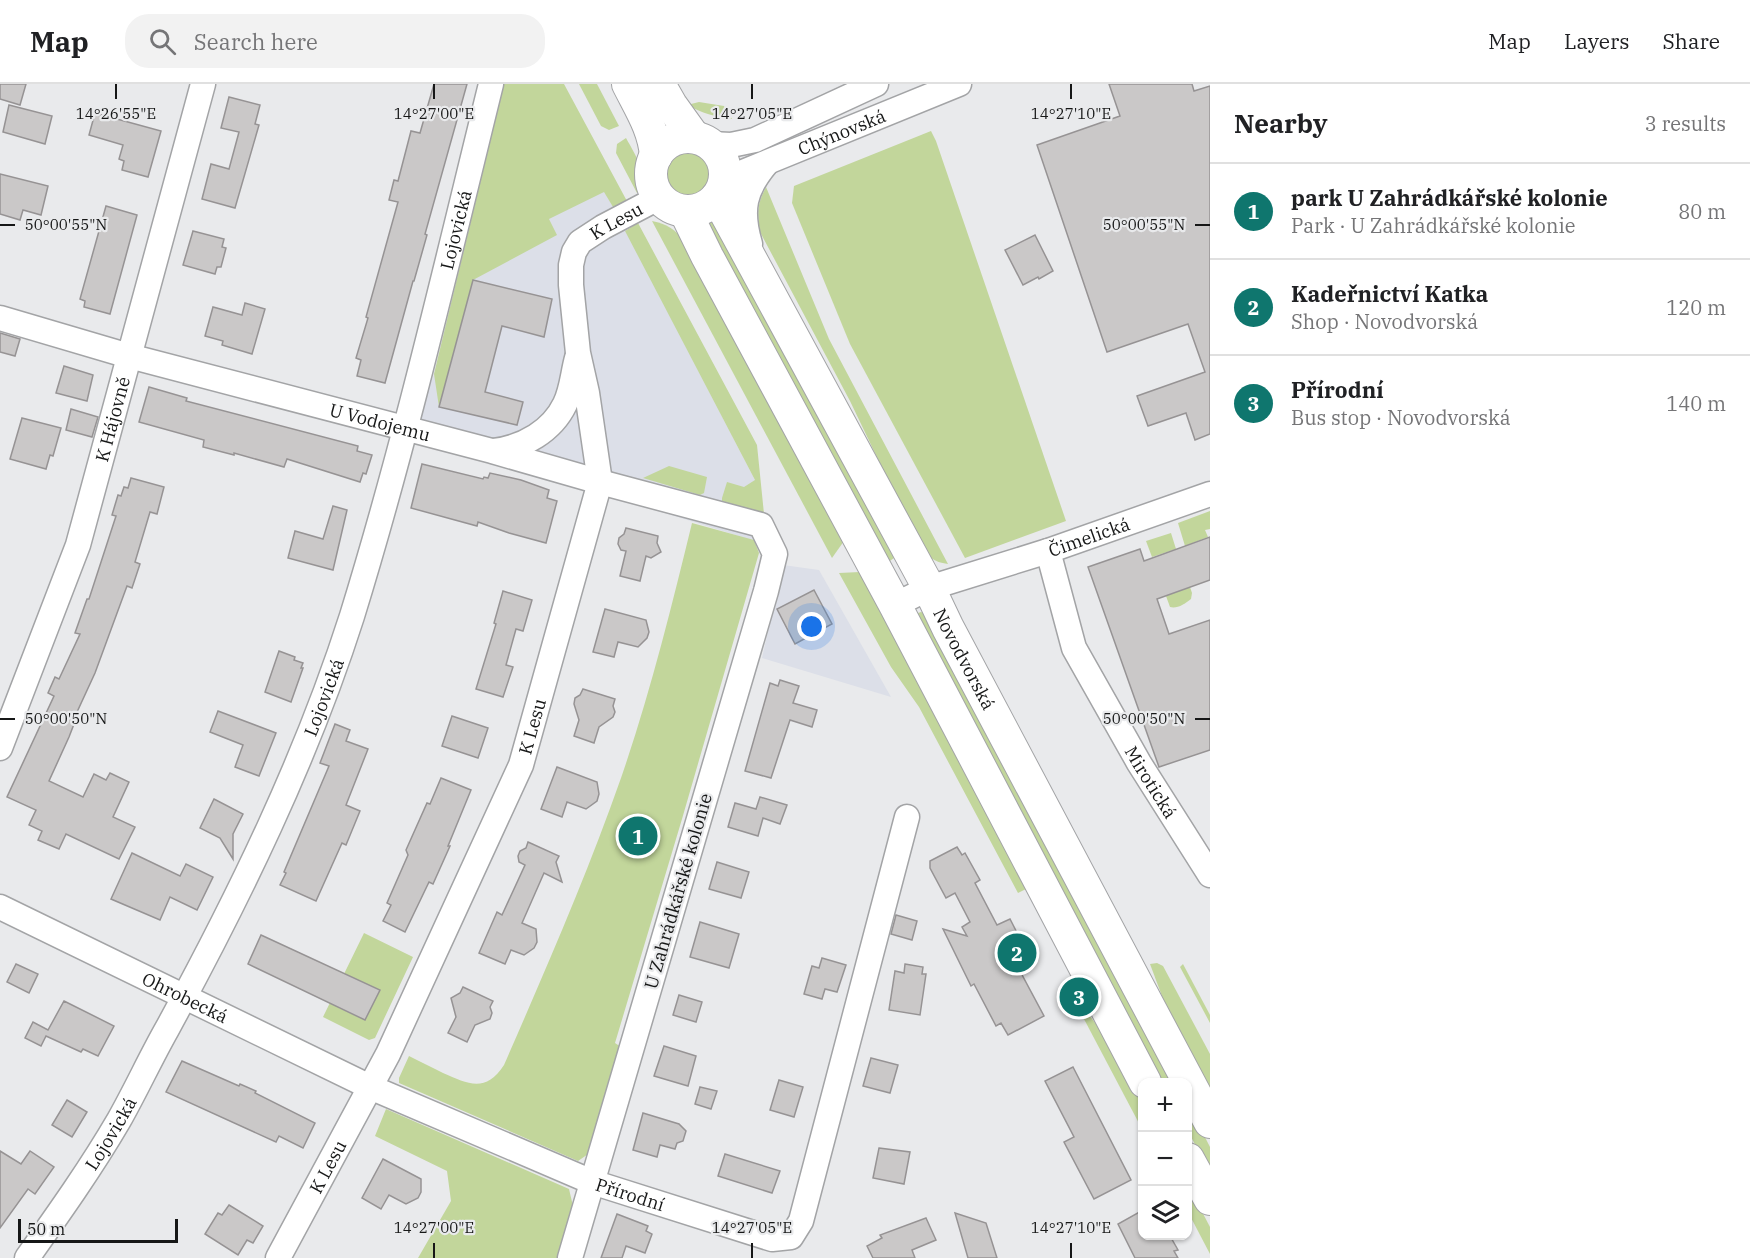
<!DOCTYPE html>
<meta charset="utf-8">
<style>
:root{--surface:#fff;--page:#f2f2f2;--text:#202124;--muted:#757577;--line:#e0e0e0;--accent:#0f766e}
body{margin:0;font-family:"IBM Plex Serif",serif;background:var(--page);color:var(--text)}
.controls{position:absolute;right:18px;bottom:18px;display:grid;overflow:hidden;border-radius:12px;box-shadow:0 2px 4px #0004}
.controls button{width:54px;height:54px;display:grid;place-items:center;padding:0;border:0;border-bottom:2px solid var(--line);background:var(--surface);color:var(--text);font:30px sans-serif}
.scale{position:absolute;left:18px;bottom:15px;width:160px;box-sizing:border-box;padding-left:6px;border:3px solid #161717;border-top:0;font-size:16px;line-height:21px;white-space:nowrap;color:#161717;-webkit-text-stroke:4px #e9eaec;paint-order:stroke}
.you{position:absolute;left:812px;top:543px;width:21px;height:21px;margin:-15px;border:4px solid #fff;border-radius:50%;background:#1a73e8;box-shadow:0 0 0 9px #1a73e833}
.badge{display:grid;place-items:center;width:39px;height:39px;border-radius:50%;background:var(--accent);color:#fff;font-size:20px;font-weight:700}
.pin{position:absolute;translate:-50% -50%;border:3px solid #fff;box-shadow:0 2px 6px #0006}
.list{margin:0;padding:0;list-style:none}
h2{display:flex;justify-content:space-between;align-items:center;height:78px;margin:0;padding:0 24px;font-size:26px}
h2 small{font-size:20px;font-weight:400;color:var(--muted)}
.list li{display:grid;grid-template-columns:39px 1fr auto;gap:18px;align-items:center;box-sizing:border-box;height:96px;padding:0 24px;border-top:2px solid var(--line)}
.list b{display:block;font-size:22px;white-space:nowrap}
.list p{margin:0;font-size:20px;white-space:nowrap;color:var(--muted)}
.list em{font-size:20px;font-style:normal;color:var(--muted)}
.icon{flex:none;width:33px;height:33px;fill:none;stroke:currentColor;stroke-width:2;stroke-linecap:round;stroke-linejoin:round}
.map{position:relative;flex:none;width:1210px;height:1174px;overflow:hidden}
header{display:flex;align-items:center;gap:36px;box-sizing:border-box;height:84px;padding:0 30px;background:var(--surface);border-bottom:2px solid var(--line)}
header strong{font-size:28px}
nav{display:flex;gap:33px;margin-inline-start:auto;font-size:21px}
.search{width:420px;height:54px;background:var(--page);display:flex;align-items:center;gap:15px;box-sizing:border-box;padding:0 21px;border-radius:24px;color:var(--muted);font-size:22px}
main{display:flex}
aside{flex:1;background:var(--surface)}
.map>svg:first-child{display:block}
.built{fill:#dcdfe8}
.green{fill:#c2d69b;fill-rule:evenodd}
.building{fill:#cac8c8;stroke:#969394;stroke-width:1.5}
.lines{fill:none;stroke-linecap:round;stroke-linejoin:round}
.minor-casing{stroke:#a3a4a6;stroke-width:27}
.major-casing{stroke:#a3a4a6;stroke-width:34}
.minor{stroke:#fff;stroke-width:24}
.major{stroke:#fff;stroke-width:32}
.ticks{fill:none;stroke:#161717;stroke-width:2}
.labels{text-anchor:middle;dominant-baseline:central;stroke-width:4.5;stroke-linejoin:round;paint-order:stroke}
.street-label{font-size:18px;fill:#161717;stroke:#e9eaec}
.ticks-label{font-size:15px;text-anchor:middle;fill:#161717;stroke:#e9eaec;stroke-width:4.5;stroke-linejoin:round;paint-order:stroke}
</style>
<header>
<strong>Map</strong>
<div class="search"><svg class="icon" aria-label="search" viewBox="0 0 24 24"><circle cx="10" cy="10" r="6"/><path d="M15 15l6 6"/></svg>Search here</div>
<nav><a>Map</a><a>Layers</a><a>Share</a></nav>
</header>
<main>
<div class="map">
<svg width="1210" height="1174" viewBox="0 0 1210 1174">
<rect width="100%" height="100%" fill="#e9eaec"/>
<!-- built -->
<g class="built">
<polygon points="504,0 543,0 616,128 755,396 764,430 753,462 742,453 591,406 411,357 434,290"/>
<polygon points="783,481 819,486 891,613 762,574"/>
</g>
<!-- green -->
<g class="green">
<polygon points="504,0 564,0 628,119 616,128 604,108 549,135 557,151 473,196 439,323 434,290"/>
<polygon points="579,0 597,0 619,42 609,46 601,42"/>
<path d="M699 18 724 22 732 35C715 33 702 29 687 21Z"/>
<polygon points="931,47 936,57 1066,437 965,474 850,260 792,119 794,102"/>
<path d="M626 54C637 74 646 85 637 109L616 69 617 60Z"/>
<circle cx="689" cy="90" r="24"/>
<path d="M766 103 829 255 948 480C933 478 929 473 919 461L850 317 760 148C757 130 757 120 766 103Z"/>
<polygon points="709,133 715,135 894,474 887,479 706,138"/>
<path d="M652 137C667 140 675 145 684 157L844 457 832 474Z"/>
<polygon points="638,139 757,361 764,430 722,417 722,414 727,398 744,403 755,396 625,147"/>
<polygon points="669,382 707,393 704,409 700,411 643,394"/>
<polygon points="1210,427 1210,445 1205,446 1208,453 1185,462 1178,439"/>
<path d="M692 439 754 456 759 469 682 735 615 959 621 963 594 1066 578 1077 399 999V994L409 972C420 978 432 983 443 989 468 1000 486 1009 504 981 545 887 587 791 621 694 650 610 671 525 692 439Z"/>
<polygon points="1171,449 1176,465 1152,473 1146,457"/>
<polygon points="860,488 1026,805 1018,809 919,623 891,583 839,489"/>
<path d="M1190 503 1192 509 1191 515C1185 520 1177 525 1170 523L1166 512Z"/>
<polygon points="921,528 924,529 1176,998 1161,998 914,535 915,530"/>
<path d="M364 849 413 873 375 954 369 956 323 933ZM353 894 379 906 365 936 339 924Z"/>
<polygon points="1157,879 1163,882 1210,970 1210,1010 1172,939 1150,880"/>
<polygon points="1183,880 1210,931 1210,939 1180,883"/>
<polygon points="1079,917 1115,966 1142,1017 1142,1045 1075,918"/>
<polygon points="1188,1020 1210,1063 1210,1089 1188,1047"/>
<polygon points="386,1025 569,1105 573,1122 571,1126 576,1129 562,1174 418,1174 451,1117 447,1087 375,1052"/>
<polygon points="1188,1101 1210,1143 1210,1170 1188,1128"/>
</g>
<!-- building -->
<g class="building">
<polygon points="0,0 26,0 20,21 0,15"/>
<polygon points="434,0 467,0 425,150 427,151 414,197 413,197 385,299 357,292 361,276 356,274 368,234 366,233 398,118 389,116 394,96 398,97 411,47 420,49"/>
<polygon points="1109,0 1192,0 1194,7 1210,2 1210,350 1195,356 1186,329 1148,342 1137,312 1205,288 1188,240 1107,268 1037,61 1120,32"/>
<polygon points="229,13 260,21 255,40 259,41 235,124 202,115 211,80 229,85 239,48 221,44"/>
<polygon points="9,21 52,32 45,60 3,48"/>
<polygon points="95,29 161,47 148,93 122,86 124,77 119,75 123,61 89,51"/>
<polygon points="0,90 48,102 41,131 23,126 20,136 0,130"/>
<polygon points="106,122 137,131 110,230 84,223 85,217 80,215"/>
<polygon points="193,147 224,155 222,163 226,164 221,183 217,183 215,190 183,181"/>
<polygon points="1035,151 1053,187 1039,195 1038,193 1023,201 1005,166"/>
<polygon points="473,196 552,215 544,253 502,242 485,308 523,318 517,341 439,323"/>
<polygon points="245,219 265,225 252,270 222,261 223,257 205,252 213,223 242,231"/>
<polygon points="0,249 20,255 15,272 0,268"/>
<polygon points="64,282 93,291 87,317 56,309"/>
<polygon points="149,303 187,314 186,317 358,362 357,367 372,371 366,390 363,389 360,398 287,375 284,383 234,369 234,371 203,363 204,356 139,338"/>
<polygon points="71,325 98,333 92,353 66,346"/>
<polygon points="22,334 61,344 53,372 50,371 46,385 10,375"/>
<polygon points="422,380 483,395 484,393 488,394 490,389 521,396 549,406 547,414 557,417 546,459 509,449 478,438 477,442 411,424"/>
<polygon points="131,394 164,403 157,430 150,428 135,478 140,480 132,504 127,502 95,589 72,639 74,640 69,653 49,697 83,713 94,690 106,696 110,689 129,698 113,733 135,743 119,775 66,750 59,765 38,756 42,747 29,741 36,726 7,713 54,612 48,609 55,593 59,595 80,550 75,549 87,515 89,515 116,432 112,431 118,411 121,412 124,403 128,404"/>
<polygon points="333,422 347,426 333,486 288,474 295,447 323,455"/>
<polygon points="626,444 658,452 657,459 661,468 651,474 646,472 640,497 620,492 626,467 621,466 618,460 619,454 624,450"/>
<polygon points="1210,453 1210,496 1157,515 1169,550 1210,536 1210,666 1159,683 1088,483 1140,465 1144,477"/>
<polygon points="814,506 832,540 795,560 777,525"/>
<polygon points="503,507 532,516 523,547 516,545 506,581 513,583 503,613 476,605 496,540 494,539"/>
<polygon points="605,525 646,536 649,548 647,554 638,563 618,558 614,573 593,568"/>
<polygon points="279,567 295,573 294,576 303,579 301,584 303,584 291,618 265,608"/>
<polygon points="780,596 799,602 793,619 817,626 812,643 790,636 771,694 745,687 770,599 778,602"/>
<polygon points="583,605 615,615 613,622 615,628 613,633 599,643 594,659 574,652 579,636 574,620 575,614 580,611"/>
<polygon points="218,627 276,649 259,692 235,683 243,661 210,648"/>
<polygon points="452,632 488,644 478,674 442,662"/>
<polygon points="335,640 350,646 346,657 368,665 346,721 360,727 346,761 342,759 316,817 280,801 286,789 284,788 329,682 320,679"/>
<polygon points="557,683 597,698 599,710 597,717 586,725 567,718 562,733 541,725"/>
<polygon points="441,694 471,706 448,762 450,762 433,800 429,798 405,848 383,837 391,821 387,819 408,771 406,766 427,719 430,720"/>
<polygon points="760,713 787,721 780,740 763,734 758,752 728,743 735,719 756,725"/>
<polygon points="214,715 243,730 233,750 233,775 220,754 200,744"/>
<polygon points="528,758 559,772 556,778 562,798 544,789 522,839 536,845 537,858 534,864 524,871 511,866 505,880 479,869 497,828 502,831 525,781 519,778 518,772 520,767 526,764"/>
<polygon points="957,763 962,771 965,769 980,796 975,799 997,841 1010,835 1033,880 1020,887 1044,932 1008,951 1001,939 996,942 974,900 971,902 943,845 967,852 962,843 970,838 955,809 946,814 930,784 930,777"/>
<polygon points="132,769 180,792 186,780 213,793 197,826 170,813 160,836 111,815"/>
<polygon points="717,778 749,788 741,814 709,805"/>
<polygon points="896,831 917,837 912,856 891,850"/>
<polygon points="700,838 739,850 729,884 690,873"/>
<polygon points="261,851 380,906 365,936 248,880"/>
<polygon points="822,874 846,881 837,908 825,905 822,915 804,910 812,882 819,884"/>
<polygon points="16,880 38,890 29,909 7,898"/>
<polygon points="905,880 923,883 922,890 926,890 920,931 889,926 895,887 904,889"/>
<polygon points="463,903 493,917 490,923 492,929 490,935 475,941 467,958 448,949 456,933 451,914 460,909"/>
<polygon points="679,911 702,918 696,938 673,931"/>
<polygon points="64,917 114,942 98,972 83,965 81,968 46,952 41,962 25,954 33,938 48,946"/>
<polygon points="664,962 696,972 688,1002 654,992"/>
<polygon points="871,974 898,981 890,1009 863,1002"/>
<polygon points="182,977 239,1002 240,1000 256,1007 255,1009 315,1039 303,1064 279,1052 276,1058 166,1008"/>
<polygon points="1073,983 1131,1096 1094,1115 1064,1058 1074,1053 1045,997"/>
<polygon points="779,996 803,1003 794,1033 770,1026"/>
<polygon points="700,1003 717,1007 711,1025 695,1020"/>
<polygon points="67,1016 87,1028 72,1053 52,1041"/>
<polygon points="643,1029 679,1040 686,1047 683,1057 677,1059 675,1065 660,1061 657,1073 633,1066"/>
<polygon points="879,1064 910,1068 904,1100 873,1094"/>
<polygon points="0,1067 21,1080 30,1067 54,1083 35,1110 28,1105 0,1144"/>
<polygon points="725,1070 780,1087 772,1109 718,1092"/>
<polygon points="383,1075 421,1095 421,1108 418,1114 406,1120 389,1111 381,1125 362,1114"/>
<polygon points="229,1121 263,1142 253,1159 247,1156 238,1171 205,1150 218,1129 222,1131"/>
<polygon points="1143,1126 1143,1152 1170,1152 1178,1166 1174,1167 1178,1174 1135,1174 1118,1140"/>
<polygon points="955,1129 986,1139 997,1174 968,1174"/>
<polygon points="617,1130 648,1142 646,1147 652,1150 645,1169 626,1162 622,1174 601,1174"/>
<polygon points="926,1134 936,1156 912,1166 915,1174 873,1174 867,1162 882,1154 880,1151"/>
</g>
<g class="lines">
<defs>
<g id="minor">
<polyline points="710,60 731,61 755,56 876,0"/>
<path id="s1" d="M724 98 738 90 959 0"/>
<path d="M750 160C740 126 744 106 767 79"/>
<path id="s2" d="M0 234 129 272 492 367 600 398 761 441 775 470 766 507 570 1174"/>
<path d="M494 367C524 363 552 347 565 320 572 306 573 288 577 274"/>
<path id="s3" d="M1048 467 1074 564 1139 679 1210 791"/>
<path id="s4" d="M895 521 929 504 1048 467 1210 410"/>
<path id="s5" d="M0 664 78 461 203 0"/>
<path id="s6" d="M0 823 370 1003 592 1098 772 1155 791 1153 801 1137 907 733"/>
<path id="s7" d="M27 1174C59 1129 91 1084 119 1036 136 1006 150 975 167 945 239 813 306 676 352 532 406 357 447 178 491 0"/>
<path id="s8" d="M278 1174 388 970 521 681 600 398 587 309 578 269 571 201V181L574 168 580 158 603 143 660 113"/>
</g>
<g id="major">
<path d="M628 0C640 24 654 45 656 72"/>
<polyline points="659,0 671,21 694,53"/>
<circle cx="688" cy="90" r="37"/>
<path id="s9" d="M717 113 929 504 948 544 1210 1038"/>
<polyline points="685,127 707,172 895,521 1145,998"/>
<polyline points="1188,1075 1210,1115"/>
</g>
</defs>
<!-- minor casing -->
<use href="#minor" class="minor-casing"/>
<!-- major casing -->
<use href="#major" class="major-casing"/>
<!-- minor -->
<use href="#minor" class="minor"/>
<!-- major -->
<use href="#major" class="major"/>
</g>
<!-- ticks -->
<path class="ticks" d="M116 0V15M434 0V15M752 0V15M1071 0V15M0 141H15M1195 141H1210M0 635H15M1195 635H1210M434 1159V1174M752 1159V1174M1071 1159V1174"/>
<g class="labels">
<!-- street labels -->
<g class="street-label">
<text stroke="none"><textPath href="#s1" startOffset="128">Chýnovská</textPath></text>
<text stroke="none"><textPath href="#s8" startOffset="1130">K Lesu</textPath></text>
<text stroke="none"><textPath href="#s7" startOffset="1122">Lojovická</textPath></text>
<text stroke="none"><textPath href="#s5" startOffset="348">K Hájovně</textPath></text>
<text stroke="none"><textPath href="#s2" startOffset="394">U Vodojemu</textPath></text>
<text stroke="none"><textPath href="#s4" startOffset="206">Čimelická</textPath></text>
<text stroke="none"><textPath href="#s9" startOffset="524">Novodvorská</textPath></text>
<text stroke="none"><textPath href="#s7" startOffset="636">Lojovická</textPath></text>
<text stroke="none"><textPath href="#s8" startOffset="590">K Lesu</textPath></text>
<text stroke="none"><textPath href="#s3" startOffset="255">Mirotická</textPath></text>
<text transform="translate(678 807) rotate(-74)">U Zahrádkářské kolonie</text>
<text stroke="none"><textPath href="#s6" startOffset="206">Ohrobecká</textPath></text>
<text stroke="none"><textPath href="#s7" startOffset="150">Lojovická</textPath></text>
<text stroke="none"><textPath href="#s8" startOffset="104">K Lesu</textPath></text>
<text stroke="none"><textPath href="#s6" startOffset="693">Přírodní</textPath></text>
</g>
</g>
<g class="ticks-label">
<text x="116" y="35">14°26'55"E</text>
<text x="434" y="35">14°27'00"E</text>
<text x="752" y="35">14°27'05"E</text>
<text x="1071" y="35">14°27'10"E</text>
<text x="66" y="146">50°00'55"N</text>
<text x="1144" y="146">50°00'55"N</text>
<text x="66" y="640">50°00'50"N</text>
<text x="1144" y="640">50°00'50"N</text>
<text x="434" y="1149">14°27'00"E</text>
<text x="752" y="1149">14°27'05"E</text>
<text x="1071" y="1149">14°27'10"E</text>
</g>
</svg>
<div class="controls">
<button>+</button>
<button>−</button>
<button><svg class="icon" aria-label="layers" viewBox="0 0 24 24"><path d="M12 4l9 5-9 5-9-5zM3 14l9 5 9-5"/></svg></button>
</div>
<div class="scale">50 m</div>
<div class="you"></div>
<div class="pin badge" style="left:638px;top:752px">1</div>
<div class="pin badge" style="left:1017px;top:869px">2</div>
<div class="pin badge" style="left:1079px;top:913px">3</div>
</div>
<aside>
<h2>Nearby<small>3 results</small></h2>
<ul class="list">
<li><span class="badge">1</span><div><b>park U Zahrádkářské kolonie</b><p>Park · U Zahrádkářské kolonie</p></div><em>80 m</em></li>
<li><span class="badge">2</span><div><b>Kadeřnictví Katka</b><p>Shop · Novodvorská</p></div><em>120 m</em></li>
<li><span class="badge">3</span><div><b>Přírodní</b><p>Bus stop · Novodvorská</p></div><em>140 m</em></li>
</ul>
</aside>
</main>
